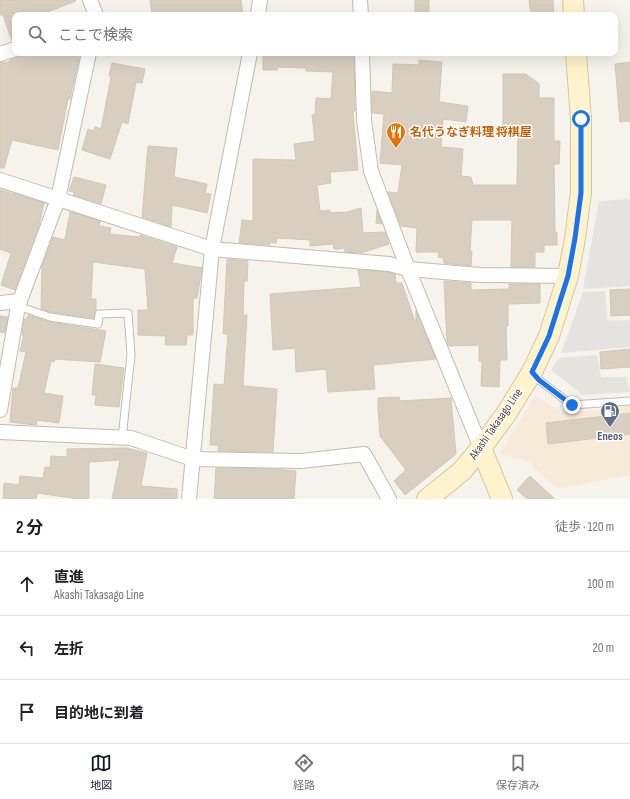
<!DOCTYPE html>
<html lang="ja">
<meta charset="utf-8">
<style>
:root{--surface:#fff;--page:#f2f2f2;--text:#202124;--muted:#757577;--line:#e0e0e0;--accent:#111827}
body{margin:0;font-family:"Sofia Sans Condensed","Noto Sans JP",sans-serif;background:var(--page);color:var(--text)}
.stop{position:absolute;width:12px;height:12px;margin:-9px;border:3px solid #1a73e8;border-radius:50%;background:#fff}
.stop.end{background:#1a73e8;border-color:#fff;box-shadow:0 1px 4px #0008}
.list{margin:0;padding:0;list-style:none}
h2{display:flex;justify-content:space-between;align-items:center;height:52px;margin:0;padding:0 16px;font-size:17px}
h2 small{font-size:13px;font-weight:400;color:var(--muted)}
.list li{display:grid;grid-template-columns:26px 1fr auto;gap:12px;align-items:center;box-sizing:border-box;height:64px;padding:0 16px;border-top:1px solid var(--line)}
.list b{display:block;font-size:15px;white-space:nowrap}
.list p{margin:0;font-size:13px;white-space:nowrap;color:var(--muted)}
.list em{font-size:13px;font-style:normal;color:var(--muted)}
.icon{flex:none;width:22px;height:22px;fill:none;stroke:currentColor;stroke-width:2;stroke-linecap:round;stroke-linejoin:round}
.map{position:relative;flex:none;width:630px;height:499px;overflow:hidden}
.search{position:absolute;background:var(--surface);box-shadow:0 4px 16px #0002;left:12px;right:12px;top:12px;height:44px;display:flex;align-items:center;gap:10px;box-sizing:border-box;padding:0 14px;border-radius:8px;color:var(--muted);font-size:15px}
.sheet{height:244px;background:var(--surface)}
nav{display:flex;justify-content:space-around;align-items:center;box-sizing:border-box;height:56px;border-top:1px solid var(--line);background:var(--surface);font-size:11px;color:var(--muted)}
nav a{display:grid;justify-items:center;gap:2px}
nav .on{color:var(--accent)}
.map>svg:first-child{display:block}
.commercial{fill:#f7ead8}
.parking{fill:#e5e3e0}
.building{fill:#d8cfc1;stroke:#d3c7b4}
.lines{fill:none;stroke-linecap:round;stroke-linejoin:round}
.service-casing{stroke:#c2bbae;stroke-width:9}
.minor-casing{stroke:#c2bbae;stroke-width:16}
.secondary-casing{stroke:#d6c79b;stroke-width:22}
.service{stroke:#fff;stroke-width:7}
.minor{stroke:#fff;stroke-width:14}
.secondary{stroke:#fff3cd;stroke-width:20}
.route{stroke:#1a73e8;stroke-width:5}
.labels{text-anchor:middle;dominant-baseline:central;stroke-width:3;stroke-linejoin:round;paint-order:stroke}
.food-label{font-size:12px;font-weight:bold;fill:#c56008;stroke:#fff;text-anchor:start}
.street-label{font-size:12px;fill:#4b4439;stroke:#fff}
.service-label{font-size:12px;font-weight:bold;fill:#4e5e75;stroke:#fff}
</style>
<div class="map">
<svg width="630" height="499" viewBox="0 0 630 499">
<rect width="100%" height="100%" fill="#f6f3ec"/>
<!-- commercial -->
<polygon class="commercial" points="535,396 564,413 630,406 630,475 557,489 526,460 499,454"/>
<!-- parking -->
<g class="parking">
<polygon points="630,199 630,286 583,289 599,201"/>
<polygon points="605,291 608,321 630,320 630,347 561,353 583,292"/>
<polygon points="597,355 601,377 626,377 630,392 583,395 551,370 559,358"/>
</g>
<!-- building -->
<g class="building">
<polygon points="0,0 75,0 76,1 39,15 15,15 15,41 12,41 3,15 0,15"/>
<polygon points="150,0 241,0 243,15 152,15"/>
<rect x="415" y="0" width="14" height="15"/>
<polygon points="529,0 553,0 554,15 531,15"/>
<polygon points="22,53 80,53 70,99 68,99 58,150 12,140 4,168 0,168 0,62 9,62 10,60 18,57"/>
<polygon points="263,53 354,53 355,111 353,111 358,170 330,172 331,183 317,185 320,211 330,210 330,213 347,212 361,208 363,233 385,232 389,244 361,253 345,252 345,248 334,249 333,244 310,246 310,240 277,238 276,243 270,242 270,245 239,243 242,220 253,221 253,159 296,160 294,144 315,141 312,115 315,115 316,98 331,99 333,72 306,71 306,68 278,67 277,70 263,70"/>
<polygon points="419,60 442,62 439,102 468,106 466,122 443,119 441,147 463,149 461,176 471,177 473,185 517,185 518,135 503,135 503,74 526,74 539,84 539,98 554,98 554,141 560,141 559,164 554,164 555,232 557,232 557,245 544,245 544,252 535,252 535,267 511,267 512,220 472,220 470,251 472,251 471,266 444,263 443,258 438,257 439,252 416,252 417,228 401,226 388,192 398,193 402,165 380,163 384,114 372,113 372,91 392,93 393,64 419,65"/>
<polygon points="630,62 630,121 620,122 615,64"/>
<polygon points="112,63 145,69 142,83 136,82 128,124 122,122 110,159 82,150 88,129 94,131 95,127 101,129 111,77 109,76"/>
<polygon points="148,146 177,148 174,177 207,184 205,193 211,194 207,213 172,205 171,227 142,217"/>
<polygon points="74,177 106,185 101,204 73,195 74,192 69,191"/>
<polygon points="0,190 44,203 39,225 15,290 1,285 11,253 0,249"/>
<polygon points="377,210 382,224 376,223"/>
<polygon points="70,212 100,221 99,226 111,228 110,234 140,237 140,235 177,247 172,263 202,268 197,298 193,298 193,335 187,335 186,345 165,345 166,336 138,335 138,310 148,310 145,269 93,262 91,299 96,299 96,310 94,318 51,312 41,309 42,266 53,237 65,240"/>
<polygon points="227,259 248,261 247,281 244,281 243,315 247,315 243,386 277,389 273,452 218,451 218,445 210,445 214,384 224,385 228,334 223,334"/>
<polygon points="358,270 388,272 395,274 396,283 402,283 416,325 416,311 436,359 373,365 375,389 328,392 326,369 296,372 295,348 273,350 270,294 361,287"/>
<polygon points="444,281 471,283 471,290 509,289 509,284 540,284 540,303 508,304 508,326 506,326 507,360 500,360 499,387 481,386 482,361 479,361 479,345 449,346 447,343"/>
<polygon points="630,289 630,315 611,316 610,290"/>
<polygon points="28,315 49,322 106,331 100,362 55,359 54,362 51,361 44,393 63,396 59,423 37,420 36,425 10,422 13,388 18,388 26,352 20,351 24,335 22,335 24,319 27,319"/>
<polygon points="0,316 8,317 5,333 0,332"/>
<polygon points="630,349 630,367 601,369 600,352"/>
<polygon points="95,364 124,368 119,407 95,405 96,395 92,395"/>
<polygon points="399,397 400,401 451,398 456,454 405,495 394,481 406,470 380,436 378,407 378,398"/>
<polygon points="630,413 630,434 548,444 546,423"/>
<polygon points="126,448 147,453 141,486 177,489 177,499 112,499 120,460 89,462 89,499 79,499 37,493 36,499 3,499 4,483 19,485 20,476 43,478 45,467 50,468 51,456 67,457 67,449"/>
<polygon points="216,468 272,469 296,471 294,499 214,499"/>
<polygon points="530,476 555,499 527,499 517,490"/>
</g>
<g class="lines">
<defs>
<g id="service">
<polyline points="18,306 50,317 98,324 99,314 128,313 131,355 122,438"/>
<polyline points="533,374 539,380 572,405 630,401"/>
</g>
<g id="minor">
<polyline points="90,0 96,15"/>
<polyline points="360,0 361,15"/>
<polyline points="258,15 260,0"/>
<polyline points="362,53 364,120 371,171 408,269 481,448"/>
<polyline points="0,54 15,49"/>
<polyline points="0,180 212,249 389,264 408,269 480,275 568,276"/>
<polyline points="0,303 20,301"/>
<polyline points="0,410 18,306 58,199 89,53"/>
<polyline points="0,432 131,438 193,459 301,461 364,454 389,499"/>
<polyline points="189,499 212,249 250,53"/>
</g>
<g id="secondary">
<polyline points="573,0 574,15"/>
<polyline points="481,448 502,499"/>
<polyline points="427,499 462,471 481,448 506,414 532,372 549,336 568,276 575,238 581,193 581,119 576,53"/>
</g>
</defs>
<!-- service casing -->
<use href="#service" class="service-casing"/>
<!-- minor casing -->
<use href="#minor" class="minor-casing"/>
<!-- secondary casing -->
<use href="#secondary" class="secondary-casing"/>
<!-- service -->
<use href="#service" class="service"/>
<!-- minor -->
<use href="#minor" class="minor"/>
<!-- secondary -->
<use href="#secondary" class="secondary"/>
</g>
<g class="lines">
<!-- route -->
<polyline class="route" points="572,405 539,380 532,372 549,336 568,276 575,238 581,193 581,119"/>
</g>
<!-- icons -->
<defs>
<symbol id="restaurant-pin" viewBox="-11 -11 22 30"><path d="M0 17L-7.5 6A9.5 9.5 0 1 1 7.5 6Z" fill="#e8710a" stroke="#fff"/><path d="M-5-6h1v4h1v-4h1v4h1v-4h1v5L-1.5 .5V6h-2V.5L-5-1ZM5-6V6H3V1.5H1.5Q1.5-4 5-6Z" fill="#fff"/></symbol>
<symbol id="fuel-pin" viewBox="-11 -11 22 30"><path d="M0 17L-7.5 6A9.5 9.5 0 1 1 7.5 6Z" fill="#5c6f8a" stroke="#fff"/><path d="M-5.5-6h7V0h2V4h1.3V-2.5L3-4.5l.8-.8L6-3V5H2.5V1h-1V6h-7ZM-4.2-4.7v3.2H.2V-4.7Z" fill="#fff"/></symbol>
</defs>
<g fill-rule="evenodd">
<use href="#restaurant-pin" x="385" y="121" width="22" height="30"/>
<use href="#fuel-pin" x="599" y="400" width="22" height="30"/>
</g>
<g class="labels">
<!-- food labels -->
<g class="food-label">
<text x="410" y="132">名代うなぎ料理 将棋屋</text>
</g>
<!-- street labels -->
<g class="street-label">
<text transform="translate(496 424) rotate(-55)">Akashi Takasago Line</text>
</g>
<!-- service labels -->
<g class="service-label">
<text x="610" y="436">Eneos</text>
</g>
</g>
</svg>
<div class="stop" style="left:581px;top:119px"></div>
<div class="stop end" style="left:572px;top:405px"></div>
<div class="search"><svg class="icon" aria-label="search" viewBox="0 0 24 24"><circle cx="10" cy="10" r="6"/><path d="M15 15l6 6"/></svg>ここで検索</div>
</div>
<section class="sheet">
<h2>2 分<small>徒歩 · 120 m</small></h2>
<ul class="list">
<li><svg class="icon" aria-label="ahead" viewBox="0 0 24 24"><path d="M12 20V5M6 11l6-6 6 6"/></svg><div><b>直進</b><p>Akashi Takasago Line</p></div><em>100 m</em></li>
<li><svg class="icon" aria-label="left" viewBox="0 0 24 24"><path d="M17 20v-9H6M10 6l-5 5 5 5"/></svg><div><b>左折</b></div><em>20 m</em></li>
<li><svg class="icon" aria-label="arrive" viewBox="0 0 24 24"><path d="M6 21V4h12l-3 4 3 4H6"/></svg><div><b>目的地に到着</b></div></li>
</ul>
</section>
<nav>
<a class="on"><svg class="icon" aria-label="map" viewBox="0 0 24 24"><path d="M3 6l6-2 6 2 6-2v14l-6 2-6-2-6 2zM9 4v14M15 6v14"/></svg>地図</a>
<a><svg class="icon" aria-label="directions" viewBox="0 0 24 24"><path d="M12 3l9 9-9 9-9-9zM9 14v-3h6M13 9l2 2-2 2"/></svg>経路</a>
<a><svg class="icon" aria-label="saved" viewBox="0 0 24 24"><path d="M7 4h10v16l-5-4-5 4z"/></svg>保存済み</a>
</nav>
